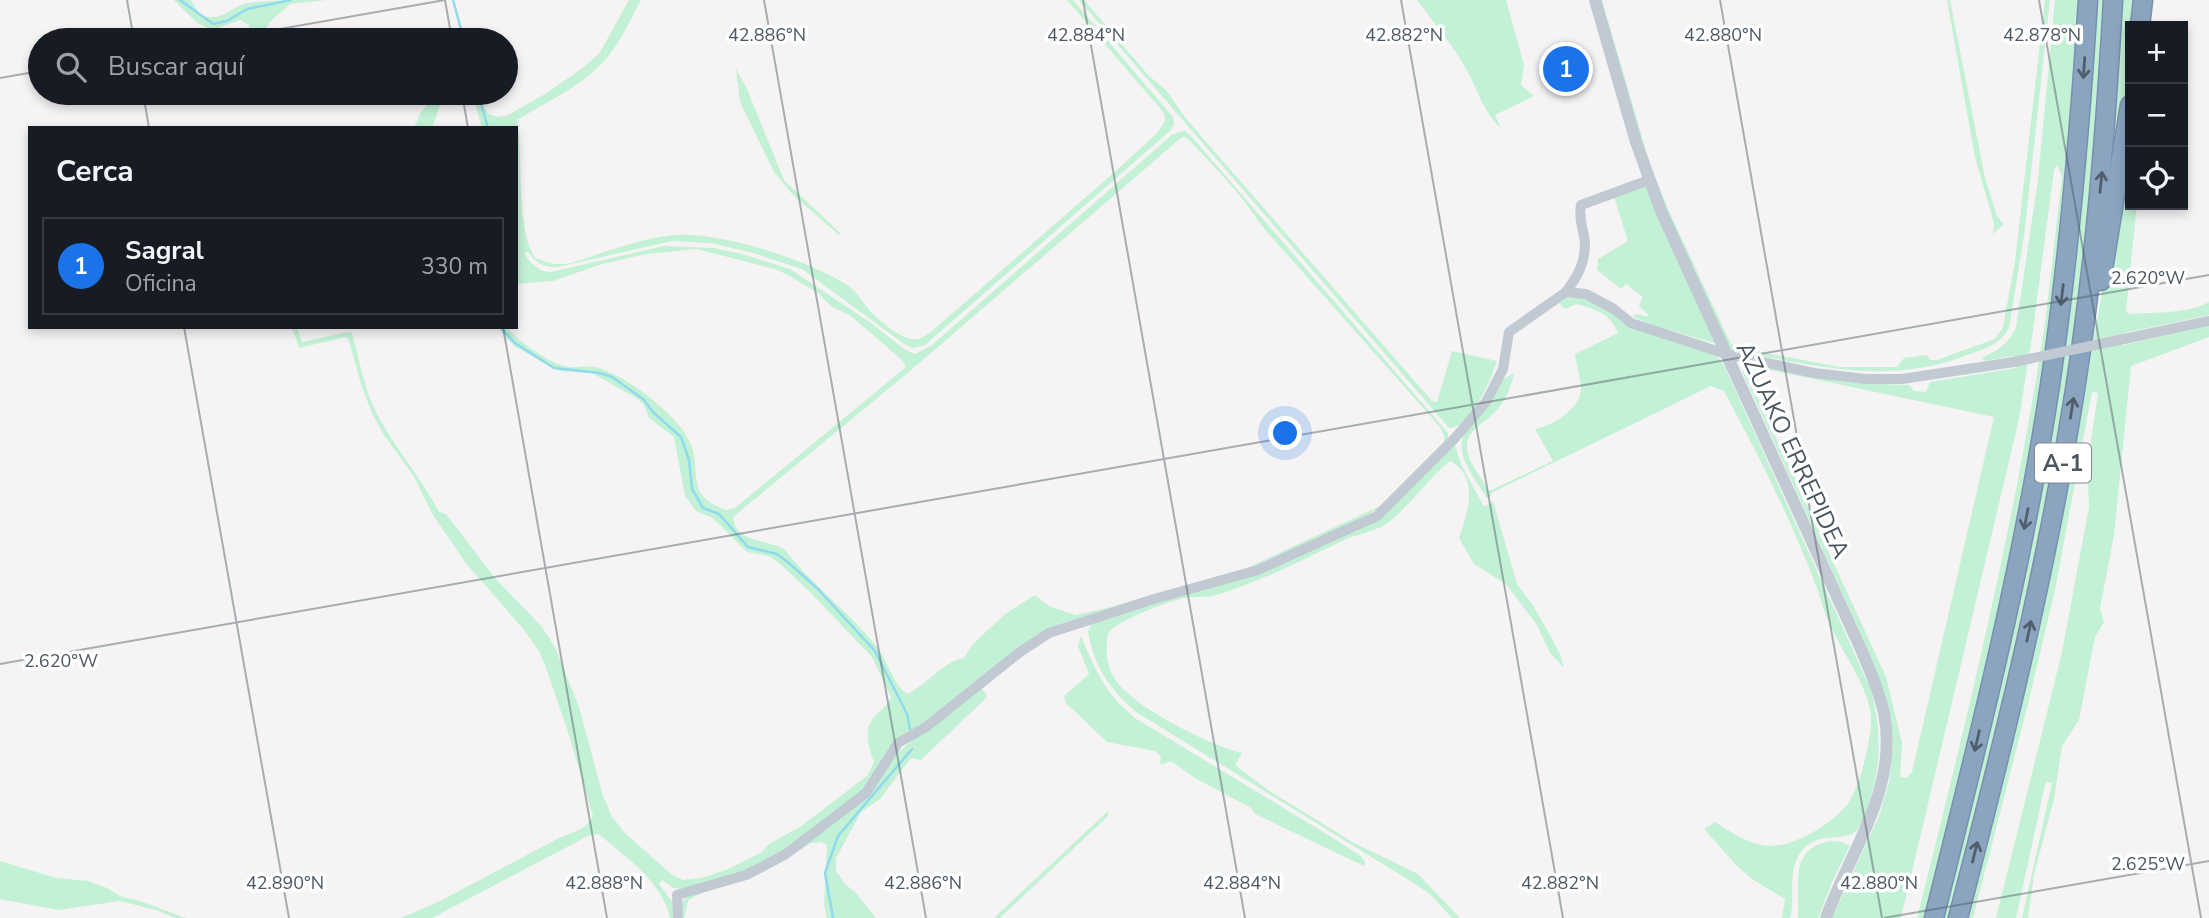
<!DOCTYPE html>
<html lang="es">
<meta charset="utf-8">
<style>
:root{--surface:#171b24;--page:#20242c;--text:#f1f3f6;--muted:#9ea1a6;--line:#363941;--accent:#1a73e8}
body{margin:0;font-family:"Nunito Sans",sans-serif;background:var(--page);color:var(--text)}
.controls{position:absolute;right:21px;top:21px;display:grid;overflow:hidden;border-radius:0px;box-shadow:0 4px 10px #0003}
.controls button{width:63px;height:63px;display:grid;place-items:center;padding:0;border:0;border-bottom:2px solid var(--line);background:var(--surface);color:var(--text);font:35px sans-serif}
.you{position:absolute;left:1286px;top:434px;width:24px;height:24px;margin:-18px;border:5px solid #fff;border-radius:50%;background:#1a73e8;box-shadow:0 0 0 10px #1a73e833}
.badge{display:grid;place-items:center;width:46px;height:46px;border-radius:50%;background:var(--accent);color:#fff;font-size:23px;font-weight:700}
.pin{position:absolute;translate:-50% -50%;border:4px solid #fff;box-shadow:0 2px 7px #0006}
.list{margin:0;padding:0;list-style:none}
h2{display:flex;justify-content:space-between;align-items:center;height:91px;margin:0;padding:0 28px;font-size:30px}
h2 small{font-size:23px;font-weight:400;color:var(--muted)}
.list li{display:grid;grid-template-columns:46px 1fr auto;gap:21px;align-items:center;box-sizing:border-box;height:98px;margin:0 14px 14px;padding:0 14px;border:2px solid var(--line);border-radius:0px}
.list b{display:block;font-size:26px;white-space:nowrap}
.list p{margin:0;font-size:23px;white-space:nowrap;color:var(--muted)}
.list em{font-size:23px;font-style:normal;color:var(--muted)}
.icon{flex:none;width:38px;height:38px;fill:none;stroke:currentColor;stroke-width:2;stroke-linecap:round;stroke-linejoin:round}
.map{position:relative;flex:none;width:2209px;height:918px;overflow:hidden}
.search{position:absolute;background:var(--surface);box-shadow:0 4px 10px #0003;left:28px;top:28px;width:490px;height:77px;display:flex;align-items:center;gap:18px;box-sizing:border-box;padding:0 24px;border-radius:38px;color:var(--muted);font-size:26px}
.panel{position:absolute;background:var(--surface);box-shadow:0 4px 10px #0003;left:28px;top:126px;width:490px;height:203px;border-radius:0px}
.map>svg:first-child{display:block}
.green{fill:#c3f1d5;fill-rule:evenodd}
.lines{fill:none;stroke-linecap:round;stroke-linejoin:round}
.stream{stroke:#90daee;stroke-width:2.5}
.motorway-casing{stroke:#7690ad;stroke-width:21}
.minor{stroke:#c1cad2;stroke-width:10}
.tertiary{stroke:#c1cad2;stroke-width:12}
.motorway{stroke:#8ba5c1;stroke-width:18}
.minor-bridge{stroke:#c1cad2;stroke-width:10}
.oneway{stroke:#505e6b}
.ticks{fill:none;stroke:#4a5661;stroke-width:2;stroke-opacity:0.45}
.labels{text-anchor:middle;dominant-baseline:central;stroke-width:7;stroke-linejoin:round;paint-order:stroke}
.shield{fill:#fff;stroke:#808990;stroke-width:2}
.shield-label{font-size:23px;font-weight:bold;fill:#4a5661}
.street-label{font-size:24px;fill:#4a5661;stroke:#fff}
.ticks-label{font-size:18px;text-anchor:middle;fill:#4a5661;stroke:#fff;stroke-width:7;stroke-linejoin:round;paint-order:stroke}
</style>
<div class="map">
<svg width="2209" height="918" viewBox="0 0 2209 918">
<rect width="100%" height="100%" fill="#f5f3f3"/>
<!-- green -->
<g class="green">
<path d="M174 0H191L200 15C224 22 227 9 247 3 271 0 301 0 326 0L290 4 270 22 259 40H248L249 25 240 20 213 30 197 23Z"/>
<path d="M629 0H641C630 20 620 44 604 61 580 87 547 102 517 120 524 158 515 227 535 258L553 264H567C602 254 639 238 675 235 722 232 804 259 844 283 858 290 862 304 873 314 883 323 904 342 918 339 923 338 928 334 932 331L1117 170 1157 133 1165 121 1164 113 1067 0H1073L1173 117 1174 124 1171 130 925 345 913 348 904 344 802 269 753 253 711 243 672 241 558 267C544 268 536 263 528 252L524 253 531 263 542 271 551 272 664 246 714 248 742 254 790 269 871 323 904 349 915 354 932 345 1173 134 1185 131 1192 137 1448 433V439L1385 505 1352 523 1245 570 1123 604 1051 627 1035 636 930 720 901 738 865 789 790 846 736 875 682 889 673 888 662 880 659 884 673 903V918H670C663 882 625 857 599 834L590 835 432 918H401L438 902 561 837C574 832 587 829 593 816L567 729 545 665 539 651 524 630 465 562 433 515 413 475 384 435 372 413 362 387 348 338 345 337 299 348 292 327H297L302 342 348 332 352 333C360 361 364 390 378 416 396 449 421 478 439 512L446 514 495 578 541 626 555 647 579 707 603 796 612 817 625 833 671 874 683 880 701 878 726 870 762 852 769 844 800 827 868 775 874 762C868 746 862 728 877 714 883 708 888 705 891 697L872 657 808 590 780 564 769 556 747 552 713 518 696 511 685 496 674 437 649 418 644 405 638 399 592 373 560 371 546 364 514 346 497 327H506C519 341 550 365 569 367 581 368 590 364 602 369 631 381 655 399 676 422 684 430 692 443 694 455 698 485 692 497 726 510L735 508 906 367 902 360 851 316 831 306 818 293 791 277 778 270 697 249 646 254 602 264 553 281 516 284V128H482L472 93H482L484 107 488 114 498 117 508 115 545 94 580 70 599 54ZM1182 137H1186C1213 165 1240 192 1261 225L1440 427 1444 436V442L1380 506 1247 568 1107 608 1075 615 1049 606 1035 595 1005 614 972 645 964 658C942 662 927 685 907 694 893 684 890 667 881 653 856 618 822 594 795 562 790 557 786 549 780 547 763 540 735 541 733 517L910 371Z"/>
<path d="M1079 0H1084L1149 76 1166 90 1187 120 1432 401 1437 402 1452 351 1497 361C1490 380 1472 428 1449 428Z"/>
<path d="M1417 0H1506L1524 65 1521 85 1534 96 1495 115 1501 128C1482 111 1478 89 1465 67 1452 44 1433 22 1417 0Z"/>
<path d="M1599 0H1602L1650 164 1668 209 1730 342 1735 347 1839 367H1897L1904 358 1927 355 1930 360H1937L1995 339 2003 327 2015 261 2045 0H2050L2024 236 2009 328C2000 344 1987 348 1970 354 1889 387 1813 365 1732 350L1727 346 1664 209 1642 148Z"/>
<polygon points="1947,0 1950,0 1985,178 1997,216 2004,224 1993,234 1994,223 1975,157"/>
<path d="M2055 0H2078C2070 138 2059 275 2037 411 2009 581 1965 750 1926 918H1917C1966 724 2014 527 2044 329 2051 278 2056 227 2062 176L2057 165 2054 170 2033 330 2019 419 1901 918H1832L1879 816 1889 783 1893 747 1891 719 1887 699 1868 650 1742 371 1746 364C1774 366 1799 374 1827 379 1854 384 1881 384 1909 385L1914 391 1926 392 1930 382 2016 368 2014 356 1984 361 1982 358C1997 350 2009 345 2016 327L2038 180ZM1766 369 1994 417 1912 772 1907 778 1900 777 1902 743 1886 677 1750 381 1749 375 1753 371Z"/>
<polygon points="2095,0 2107,0 2105,40 2081,306 2041,549 1951,918 1941,918 2027,552"/>
<path d="M2122 0H2138L2136 26H2130C2130 61 2129 92 2122 126L2114 129Z"/>
<polygon points="736,69 747,89 784,180 840,233 839,235 793,195 774,172 740,102"/>
<polygon points="436,93 450,93 439,108 432,128 414,128 420,114"/>
<path d="M2130 143V205H2137L2126 312 2131 314C2155 312 2188 314 2209 302V315L2124 333 2123 345 2209 326V337L2131 366 2114 535 2100 609 2104 622 2095 637 2079 720 2062 746 2054 799 2034 874 2028 918H2022L2052 783 2047 782 2045 785 2016 918H1996L2062 652 2089 507 2087 468 2098 393 2092 392 2055 590 2028 704 1973 918H1967L2003 784 2048 584Z"/>
<polygon points="1647,185 1715,340 1714,343 1655,326 1633,317 1636,314 1650,317 1639,306 1643,297 1626,284 1621,289 1597,270 1598,259 1628,241 1614,197"/>
<path d="M1566 294 1587 296 1630 321 1716 355 1724 365 1871 690C1882 733 1882 770 1866 811 1863 819 1860 830 1852 834 1833 841 1813 832 1799 855 1787 874 1796 897 1790 918H1782L1785 899 1752 879 1736 865 1704 829 1715 822C1756 849 1773 855 1817 830 1828 823 1842 813 1849 802 1860 786 1873 734 1871 715 1867 683 1839 648 1827 618 1822 607 1820 594 1815 583 1790 517 1757 453 1724 391L1711 386 1491 493V496L1487 498C1476 480 1453 454 1465 432 1469 424 1479 419 1483 411 1493 392 1494 383 1514 373 1511 388 1505 402 1494 413 1485 423 1466 431 1467 446 1467 462 1482 478 1489 491L1553 461 1535 429C1553 426 1582 408 1581 387 1580 376 1576 365 1575 354L1618 333C1609 312 1597 310 1576 304L1565 309 1558 302Z"/>
<path d="M1455 445 1461 464 1484 507 1493 501 1517 584 1534 607 1551 637 1561 657 1564 668 1550 653 1537 625 1506 584 1474 564 1459 538C1468 513 1480 477 1450 461 1427 479 1410 507 1386 524 1374 532 1355 534 1342 541 1300 561 1260 582 1216 595 1205 598 1194 596 1184 598 1170 601 1114 621 1108 634 1107 637 1107 641 1107 644 1105 660 1110 676 1122 688 1145 712 1209 745 1242 753L1235 765 1268 790 1354 843 1418 874 1460 918H1452L1430 894 1412 882 1136 712C1109 687 1094 668 1088 631L1092 623 1256 573 1374 519Z"/>
<path d="M1081 636C1096 672 1105 693 1135 718L1333 838 1362 857 1365 862 1364 866 1255 814 1251 808 1195 778 1171 761 1161 765 1160 762 1161 757 1155 751 1107 742 1066 703 1064 696 1089 674 1078 646Z"/>
<path d="M980 686 987 695 985 699 921 760 911 758 880 799 861 812 836 858V871L845 884 856 893 876 918H827L824 905 827 845 821 842 811 843C792 855 772 869 752 877 732 886 705 888 688 901L684 918H679L682 902 687 896 749 875 871 791 898 752Z"/>
<polygon points="1108,811 1108,816 1000,918 994,918"/>
<path d="M1831 841 1841 842 1850 846 1832 882 1818 918H1798C1801 887 1787 848 1831 841Z"/>
<polygon points="0,861 56,878 88,881 107,888 122,897 137,900 186,918 176,918 156,910 120,901 58,910 0,899"/>
</g>
<g class="lines">
<!-- stream -->
<g class="stream">
<polyline points="180,0 213,24 227,21 247,9 291,0"/>
<polyline points="453,0 464,40"/>
<polyline points="478,93 488,128"/>
<polyline points="500,327 515,343 554,368 600,373 612,377 643,399 654,413 681,437 689,460 692,489 703,508 719,514 748,547 777,554 790,564 818,589 875,651 907,714 910,729"/>
<polyline points="833,918 825,873 838,836 912,749"/>
</g>
<defs>
<g id="motorway">
<polyline points="2140,26 2143,0"/>
<polyline points="2101,281 2130,105"/>
<path d="M1934 918C1978 742 2023 565 2050 385 2069 257 2080 129 2088 0"/>
<path d="M1958 918C2000 757 2040 596 2068 432 2093 289 2105 145 2113 0"/>
</g>
</defs>
<!-- motorway casing -->
<use href="#motorway" class="motorway-casing"/>
<!-- minor -->
<g class="minor">
<path d="M1566 292C1577 277 1585 264 1585 244 1584 230 1578 219 1581 205L1649 180"/>
<polyline points="2124,339 2209,321"/>
<polyline points="678,918 677,895 746,875 786,854 866,793 898,743 926,727 1020,652 1049,633 1154,599 1258,570 1377,516 1455,438 1486,402 1503,369 1509,332 1566,292 1586,294 1614,309 1631,323 1726,354 1814,373 1866,379 1902,379 2014,362"/>
</g>
<!-- tertiary -->
<path class="tertiary" d="M1595 0 1636 142 1661 211 1860 647C1869 668 1879 690 1884 713 1899 789 1850 851 1826 918"/>
<!-- motorway -->
<use href="#motorway" class="motorway"/>
<!-- minor-bridge -->
<polyline class="minor-bridge" points="2014,362 2124,339"/>
</g>
<!-- one-way arrows -->
<defs><path id="oneway-shaft" d="M-6 0H5M1.5-3L5.5 0L1.5 3" fill="none" stroke-width="1.6" stroke-linecap="round" stroke-linejoin="round" transform="scale(1.75)"/></defs>
<g class="oneway">
<use href="#oneway-shaft" transform="translate(2084 68) rotate(94)"/>
<use href="#oneway-shaft" transform="translate(2101 182) rotate(-84)"/>
<use href="#oneway-shaft" transform="translate(2062 295) rotate(97)"/>
<use href="#oneway-shaft" transform="translate(2072 408) rotate(-81)"/>
<use href="#oneway-shaft" transform="translate(2026 519) rotate(101)"/>
<use href="#oneway-shaft" transform="translate(2029 631) rotate(-78)"/>
<use href="#oneway-shaft" transform="translate(1977 741) rotate(103)"/>
<use href="#oneway-shaft" transform="translate(1975 852) rotate(-76)"/>
</g>
<!-- ticks -->
<path class="ticks" d="M127 0 134 40M445 0 452 40M764 0 926 918M1083 0 1245 918M1401 0 1563 918M1720 0 1882 918M2039 0 2201 918M217 40 445 0M0 78 40 71M143 93 149 128M462 93 468 128M184 327 289 918M503 327 607 918M0 664 2209 275M1884 918 2209 861"/>
<g class="labels">
<!-- shield labels -->
<rect class="shield" x="2035" y="443.5" width="56" height="39" rx="5"/>
<g class="shield-label">
<text x="2063" y="463">A-1</text>
</g>
<!-- street labels -->
<g class="street-label">
<text transform="translate(1793 450) rotate(65)">AZUAKO ERREPIDEA</text>
</g>
</g>
<g class="ticks-label">
<text x="1723" y="41">42.880°N</text>
<text x="2042" y="41">42.878°N</text>
<text x="767" y="41">42.886°N</text>
<text x="1086" y="41">42.884°N</text>
<text x="1404" y="41">42.882°N</text>
<text x="2148" y="284">2.620°W</text>
<text x="61" y="667">2.620°W</text>
<text x="2148" y="870">2.625°W</text>
<text x="285" y="889">42.890°N</text>
<text x="604" y="889">42.888°N</text>
<text x="923" y="889">42.886°N</text>
<text x="1242" y="889">42.884°N</text>
<text x="1560" y="889">42.882°N</text>
<text x="1879" y="889">42.880°N</text>
</g>
</svg>
<div class="controls">
<button>+</button>
<button>−</button>
<button><svg class="icon" aria-label="locate" viewBox="0 0 24 24"><circle cx="12" cy="12" r="6"/><path d="M12 2v4M12 18v4M2 12h4M18 12h4"/></svg></button>
</div>
<div class="you"></div>
<div class="pin badge" style="left:1566px;top:69px">1</div>
<div class="search"><svg class="icon" aria-label="search" viewBox="0 0 24 24"><circle cx="10" cy="10" r="6"/><path d="M15 15l6 6"/></svg>Buscar aquí</div>
<section class="panel">
<h2>Cerca<small></small></h2>
<ul class="list">
<li><span class="badge">1</span><div><b>Sagral</b><p>Oficina</p></div><em>330 m</em></li>
</ul>
</section>
</div>
